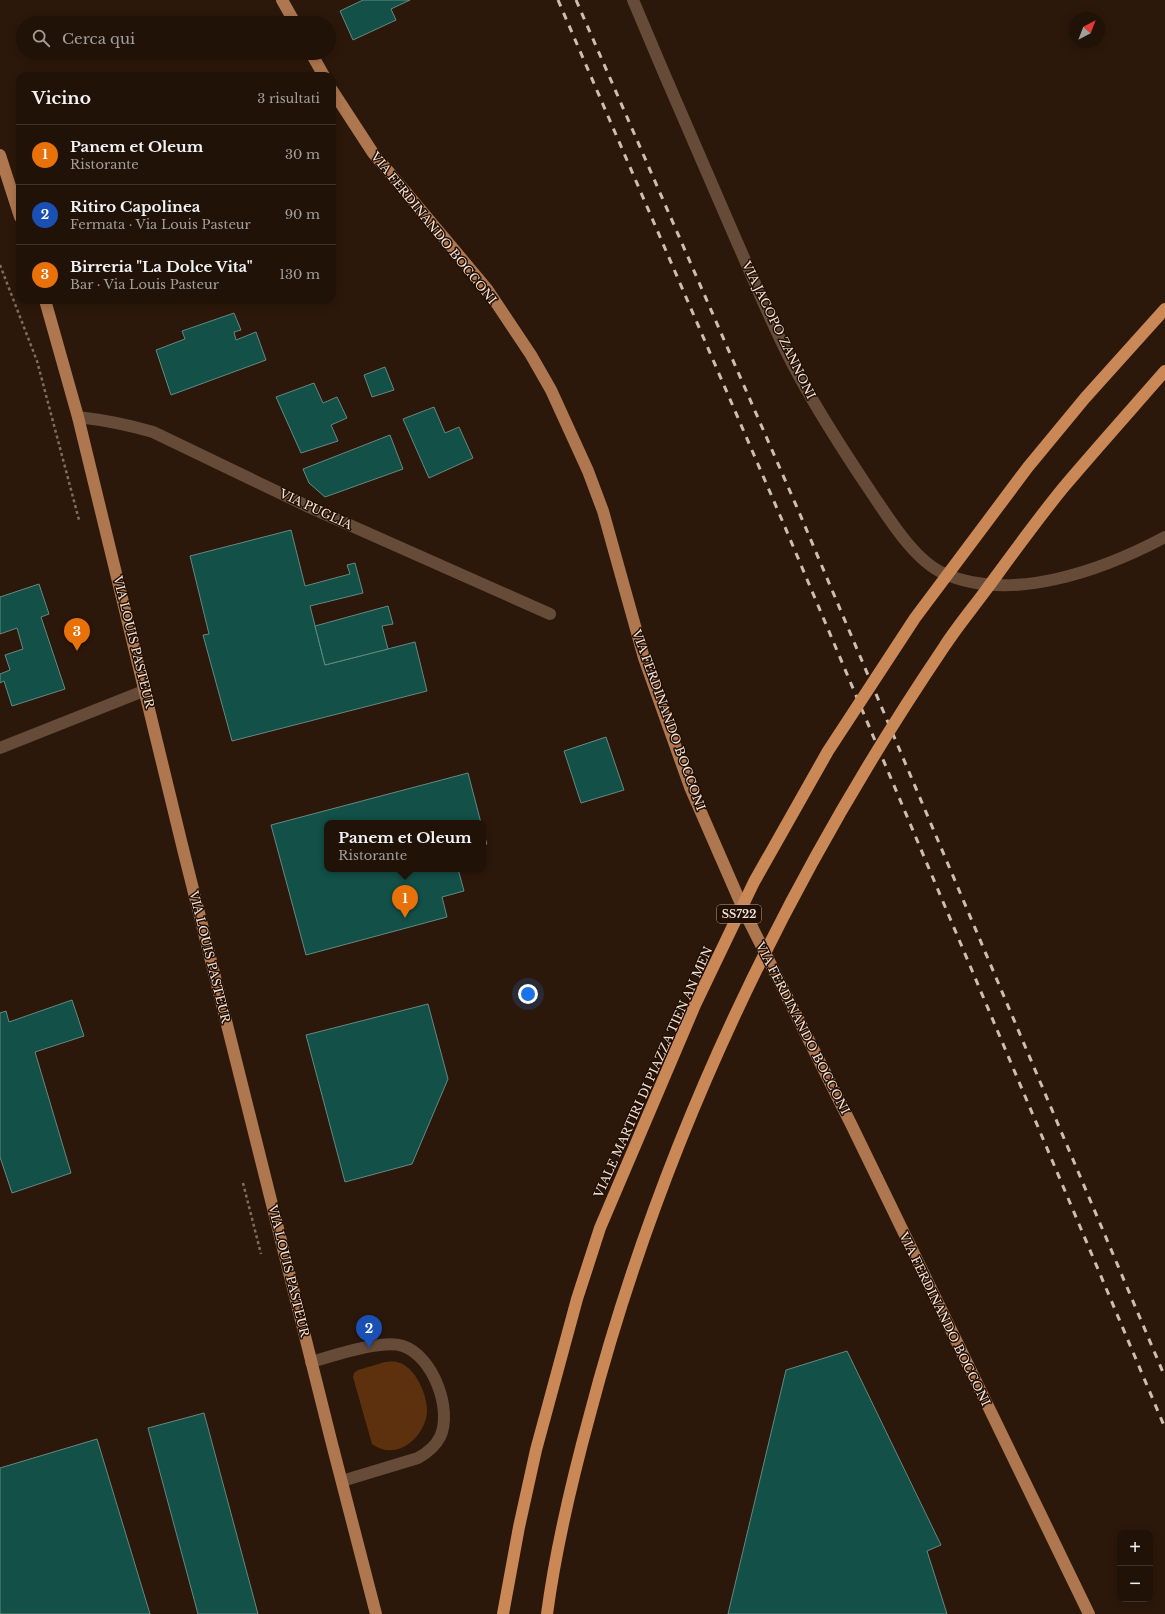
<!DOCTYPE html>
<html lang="it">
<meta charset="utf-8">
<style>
:root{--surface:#211208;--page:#2d2016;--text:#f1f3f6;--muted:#a29e9c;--line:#3e3229;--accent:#5bcebc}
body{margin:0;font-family:"Libre Baskerville",serif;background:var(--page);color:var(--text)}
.controls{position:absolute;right:12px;bottom:12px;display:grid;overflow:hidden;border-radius:8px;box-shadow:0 2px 10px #0003}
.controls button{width:36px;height:36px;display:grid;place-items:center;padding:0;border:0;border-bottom:1px solid var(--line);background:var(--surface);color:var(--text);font:20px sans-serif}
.compass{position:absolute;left:1069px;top:12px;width:36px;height:36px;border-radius:50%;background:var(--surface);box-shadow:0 2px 10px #0003;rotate:42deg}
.you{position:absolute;left:528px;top:994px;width:14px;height:14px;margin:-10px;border:3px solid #fff;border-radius:50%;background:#1a73e8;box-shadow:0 0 0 6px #1a73e833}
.badge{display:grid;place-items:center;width:26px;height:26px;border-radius:50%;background:var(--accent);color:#fff;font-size:13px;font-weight:700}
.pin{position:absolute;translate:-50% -33px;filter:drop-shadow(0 1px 2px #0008)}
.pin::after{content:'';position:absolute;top:21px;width:14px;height:12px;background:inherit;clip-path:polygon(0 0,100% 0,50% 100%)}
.popup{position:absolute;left:324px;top:820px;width:162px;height:52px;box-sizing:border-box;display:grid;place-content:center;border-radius:8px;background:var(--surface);filter:drop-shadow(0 1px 3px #0005);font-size:13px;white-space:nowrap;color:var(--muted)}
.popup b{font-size:15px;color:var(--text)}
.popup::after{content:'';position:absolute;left:50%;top:100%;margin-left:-8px;border:8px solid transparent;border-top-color:var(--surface)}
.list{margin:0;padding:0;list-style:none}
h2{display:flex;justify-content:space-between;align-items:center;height:52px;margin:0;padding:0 16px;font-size:17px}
h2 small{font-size:13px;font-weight:400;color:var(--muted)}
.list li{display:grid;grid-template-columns:26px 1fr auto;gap:12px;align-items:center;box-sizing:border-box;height:60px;padding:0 16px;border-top:1px solid var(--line)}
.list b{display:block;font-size:15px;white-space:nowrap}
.list p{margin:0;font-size:13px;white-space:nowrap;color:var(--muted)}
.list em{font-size:13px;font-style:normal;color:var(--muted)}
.icon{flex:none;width:22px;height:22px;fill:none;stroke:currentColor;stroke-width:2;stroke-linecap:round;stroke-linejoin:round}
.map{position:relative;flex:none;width:1165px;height:1614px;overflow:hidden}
.search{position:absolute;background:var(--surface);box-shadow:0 2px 10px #0003;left:16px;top:16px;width:320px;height:44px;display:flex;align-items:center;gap:10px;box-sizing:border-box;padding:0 14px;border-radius:22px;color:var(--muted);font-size:15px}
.panel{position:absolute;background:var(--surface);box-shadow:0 2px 10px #0003;left:16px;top:72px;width:320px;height:232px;border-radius:12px}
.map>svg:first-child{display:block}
.green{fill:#5d310e}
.building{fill:#125048;stroke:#668882}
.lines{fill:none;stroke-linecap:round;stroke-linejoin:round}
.path{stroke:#7e6d61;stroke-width:2.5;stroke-dasharray:3 3;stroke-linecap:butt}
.minor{stroke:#664b38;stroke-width:12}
.major{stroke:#ae774f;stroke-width:12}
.rail{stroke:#cdbdb3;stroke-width:3;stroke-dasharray:7 7;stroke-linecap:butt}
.highway-bridge{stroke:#cb8857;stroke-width:12}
.labels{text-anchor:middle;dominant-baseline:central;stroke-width:3;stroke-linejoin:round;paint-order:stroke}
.shield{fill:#220f03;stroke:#b4a39a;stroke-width:1}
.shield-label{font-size:11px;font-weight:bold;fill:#f2e3da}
.street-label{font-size:12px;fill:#f2e3da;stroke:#220f03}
</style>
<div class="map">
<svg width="1165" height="1614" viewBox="0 0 1165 1614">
<rect width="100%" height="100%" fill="#2c180a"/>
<!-- green -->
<path class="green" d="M385 1362C388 1362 393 1361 397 1362 415 1366 428 1395 427 1412 425 1438 396 1462 372 1444L353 1377 354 1373 358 1370Z"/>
<!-- building -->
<g class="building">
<polygon points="363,0 410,0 391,9 396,20 353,40 340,11"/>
<polygon points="234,313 241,330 234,332 236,340 256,332 266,360 171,395 156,350 185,339 182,331"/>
<polygon points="385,367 394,390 372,397 364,375"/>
<polygon points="314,383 323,403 337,397 347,418 331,425 338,441 301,453 276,397"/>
<polygon points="434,407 445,433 459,427 473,458 429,478 403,419"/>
<polygon points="390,435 403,469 325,497 309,483 303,469"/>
<polygon points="291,530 305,586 350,574 347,565 355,563 363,593 310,606 325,665 415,642 427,691 232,741 203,635 209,634 190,556"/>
<polygon points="39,584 49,614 41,617 65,689 12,706 4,681 0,683 0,674 10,670 5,655 23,649 17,628 0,634 0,597"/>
<polygon points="388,606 393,624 382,626 388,649 325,665 315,626"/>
<polygon points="606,737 624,790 581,803 564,751"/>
<polygon points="468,773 481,823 327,823 327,869 458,869 464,891 442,897 447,917 306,955 271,825"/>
<polygon points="483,831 487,844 483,845"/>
<polygon points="72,1000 84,1036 35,1052 71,1173 12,1193 0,1157 0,1013 6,1011 9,1022"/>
<polygon points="428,1004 448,1079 412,1164 345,1182 306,1035"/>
<polygon points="847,1351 941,1545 927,1551 947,1614 728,1614 786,1370"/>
<polygon points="204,1413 258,1614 198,1614 148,1428"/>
<polygon points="97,1439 150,1614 0,1614 0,1468"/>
</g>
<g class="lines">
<!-- path -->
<g class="path">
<polyline points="0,265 37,361 79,520"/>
<polyline points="243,1183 261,1254"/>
</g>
<!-- minor -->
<g class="minor">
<path d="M633 0C667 81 702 162 737 242 757 287 775 333 799 376 822 418 848 458 875 498 891 522 916 561 943 573 1011 604 1103 570 1165 537"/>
<path d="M78 417C104 420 129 425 153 432L309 507 550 614"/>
<polyline points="0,748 146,690"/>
<path d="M311 1362C334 1356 381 1339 403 1346 433 1356 453 1410 440 1437 435 1447 427 1453 418 1458L342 1481"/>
</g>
<!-- major -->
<g class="major">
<polyline points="282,0 295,23"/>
<polyline points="311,53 324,76"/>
<polyline points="332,90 373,153 487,289 531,355 551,390 588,471 603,511 644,658 690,787 745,913 851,1124 1089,1614"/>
<polyline points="0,155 20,217"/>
<polyline points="45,300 78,417 183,849 332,1444 376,1614"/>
</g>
<!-- rail -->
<g class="rail">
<polyline points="558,0 782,520 1165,1428"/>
<polyline points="576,0 799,512 1165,1377"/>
</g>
<!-- highway-bridge -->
<g class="highway-bridge">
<polyline points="503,1614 519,1527 536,1450 577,1299 600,1228 695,1005 754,882 828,751 915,618 1028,467 1085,398 1165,309"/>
<path d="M547 1614C556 1546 572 1480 590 1414 662 1140 786 881 944 647 957 627 972 609 986 590 1011 556 1036 521 1063 488 1096 449 1131 410 1165 371"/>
</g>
</g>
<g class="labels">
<!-- shield labels -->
<rect class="shield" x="717" y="905" width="44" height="18" rx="3"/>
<g class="shield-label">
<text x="739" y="914">SS722</text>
</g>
<!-- street labels -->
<g class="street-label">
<text transform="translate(434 228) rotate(51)">VIA FERDINANDO BOCCONI</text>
<text transform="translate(779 330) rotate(64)">VIA JACOPO ZANNONI</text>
<text transform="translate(316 509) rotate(25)">VIA PUGLIA</text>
<text transform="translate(134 642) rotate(76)">VIA LOUIS PASTEUR</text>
<text transform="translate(669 720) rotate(70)">VIA FERDINANDO BOCCONI</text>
<text transform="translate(210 957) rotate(76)">VIA LOUIS PASTEUR</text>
<text transform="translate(803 1028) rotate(63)">VIA FERDINANDO BOCCONI</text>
<text transform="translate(653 1072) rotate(-66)">VIALE MARTIRI DI PIAZZA TIEN AN MEN</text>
<text transform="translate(289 1271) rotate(76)">VIA LOUIS PASTEUR</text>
<text transform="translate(945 1319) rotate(64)">VIA FERDINANDO BOCCONI</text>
</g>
</g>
</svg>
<div class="controls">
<button>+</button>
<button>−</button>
</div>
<svg class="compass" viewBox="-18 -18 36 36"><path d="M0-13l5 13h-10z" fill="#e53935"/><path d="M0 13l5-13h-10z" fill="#a29e9c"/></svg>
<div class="you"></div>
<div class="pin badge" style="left:405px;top:918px;background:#e8710a">1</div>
<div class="popup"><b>Panem et Oleum</b>Ristorante</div>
<div class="pin badge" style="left:369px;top:1348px;background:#1a4fb4">2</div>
<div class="pin badge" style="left:77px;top:651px;background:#e8710a">3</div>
<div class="search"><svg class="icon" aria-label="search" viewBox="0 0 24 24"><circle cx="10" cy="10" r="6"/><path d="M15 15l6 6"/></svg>Cerca qui</div>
<section class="panel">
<h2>Vicino<small>3 risultati</small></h2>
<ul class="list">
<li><span class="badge" style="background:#e8710a">1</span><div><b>Panem et Oleum</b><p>Ristorante</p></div><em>30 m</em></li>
<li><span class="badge" style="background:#1a4fb4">2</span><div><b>Ritiro Capolinea</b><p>Fermata · Via Louis Pasteur</p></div><em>90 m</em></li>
<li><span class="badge" style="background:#e8710a">3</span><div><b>Birreria &quot;La Dolce Vita&quot;</b><p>Bar · Via Louis Pasteur</p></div><em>130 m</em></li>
</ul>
</section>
</div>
